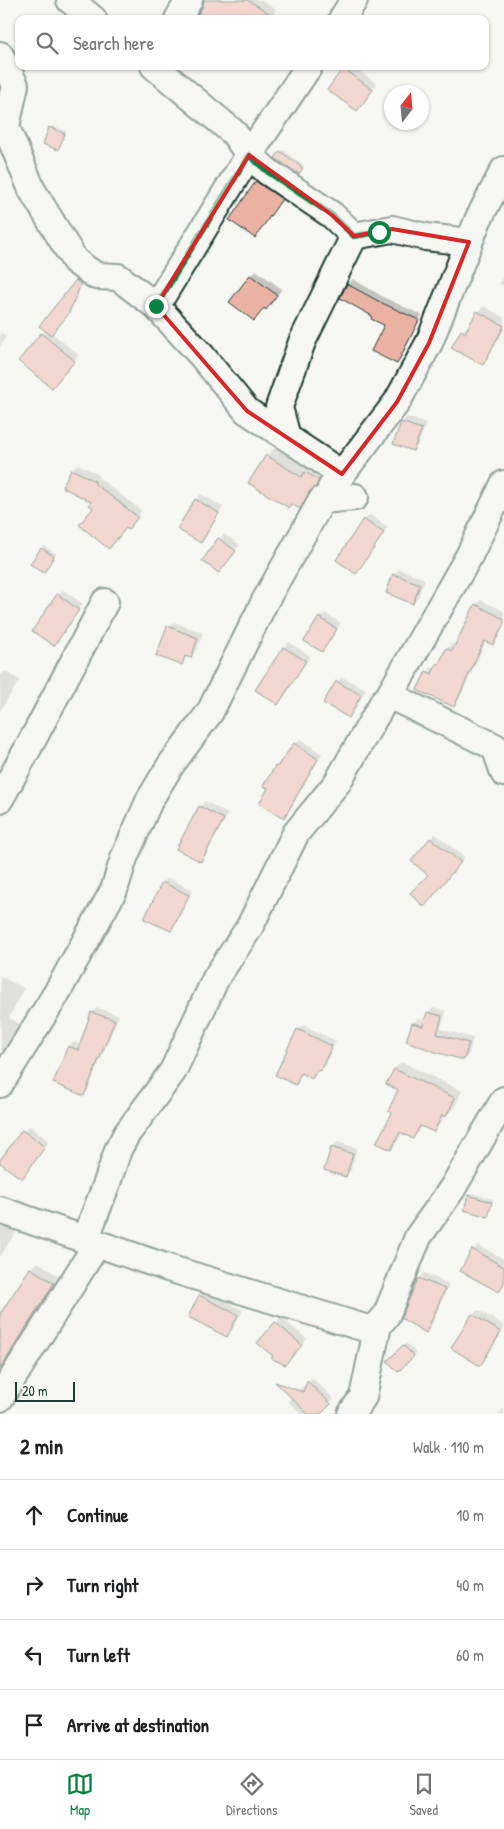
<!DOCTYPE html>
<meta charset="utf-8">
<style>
:root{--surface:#fff;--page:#f2f2f2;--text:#202124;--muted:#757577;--line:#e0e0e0;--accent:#0b8043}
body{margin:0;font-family:"Patrick Hand",sans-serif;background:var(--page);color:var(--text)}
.compass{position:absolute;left:384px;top:85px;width:45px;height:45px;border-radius:50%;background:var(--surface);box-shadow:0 1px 4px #0004;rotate:16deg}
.scale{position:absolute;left:15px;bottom:12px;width:60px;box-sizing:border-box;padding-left:5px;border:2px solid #1f3d34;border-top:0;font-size:14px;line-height:18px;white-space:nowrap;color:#1f3d34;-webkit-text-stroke:4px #f6f6f2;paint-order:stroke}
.stop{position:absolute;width:15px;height:15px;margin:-11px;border:4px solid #0b8043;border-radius:50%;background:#fff}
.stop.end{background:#0b8043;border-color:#fff;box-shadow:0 1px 5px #0008}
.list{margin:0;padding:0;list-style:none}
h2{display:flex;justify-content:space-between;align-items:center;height:65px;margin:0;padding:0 20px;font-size:21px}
h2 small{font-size:16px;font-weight:400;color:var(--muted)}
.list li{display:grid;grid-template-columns:32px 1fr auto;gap:15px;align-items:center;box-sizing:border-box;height:70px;padding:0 20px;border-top:1px solid var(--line)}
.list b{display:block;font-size:19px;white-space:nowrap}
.list em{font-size:16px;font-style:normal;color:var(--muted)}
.icon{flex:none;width:28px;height:28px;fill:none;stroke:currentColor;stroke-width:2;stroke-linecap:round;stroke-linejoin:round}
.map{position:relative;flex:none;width:504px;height:1414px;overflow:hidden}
.search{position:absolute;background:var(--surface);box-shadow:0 1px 4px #0004;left:15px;right:15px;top:15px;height:55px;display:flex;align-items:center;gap:12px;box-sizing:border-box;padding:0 18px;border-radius:10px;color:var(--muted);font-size:19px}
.sheet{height:345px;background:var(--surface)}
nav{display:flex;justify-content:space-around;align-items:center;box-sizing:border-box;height:70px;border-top:1px solid var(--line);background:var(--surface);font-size:14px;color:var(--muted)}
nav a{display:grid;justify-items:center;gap:2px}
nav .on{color:var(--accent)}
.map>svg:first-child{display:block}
.shadow{fill:#0003}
.building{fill:#ebb2a4;stroke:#1f3d34}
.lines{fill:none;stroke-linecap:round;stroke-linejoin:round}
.minor-casing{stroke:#1f3d34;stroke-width:30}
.minor{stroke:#f6f6f2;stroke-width:26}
.route{stroke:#0b8043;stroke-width:6}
.marked{fill:none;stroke:#d62828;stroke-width:4;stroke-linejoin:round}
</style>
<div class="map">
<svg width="504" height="1414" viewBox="0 0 504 1414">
<rect width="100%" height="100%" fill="#f6f6f2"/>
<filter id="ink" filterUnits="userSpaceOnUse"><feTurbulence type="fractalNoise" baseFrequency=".02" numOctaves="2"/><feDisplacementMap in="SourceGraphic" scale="10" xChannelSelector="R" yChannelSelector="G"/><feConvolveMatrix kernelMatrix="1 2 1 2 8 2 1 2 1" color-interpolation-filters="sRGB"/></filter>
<g filter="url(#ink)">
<!-- shadow -->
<g class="shadow">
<polygon points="204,0 261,0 276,9 271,19 203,7"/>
<polygon points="347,66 353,66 377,84 357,110 344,69"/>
<polygon points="53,126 66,131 58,149 50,128"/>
<polygon points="283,150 304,166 301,170 281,152"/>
<polygon points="262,177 286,194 255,236 257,182"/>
<polygon points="256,270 282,289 271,303 266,308 231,302"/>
<polygon points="504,274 504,286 499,284"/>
<polygon points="79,279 83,281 69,312 52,333 79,355 57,381 42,334"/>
<polygon points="353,279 385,298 422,315 401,358 396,362 385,324 342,297 348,284"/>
<polygon points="484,306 504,318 504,330 488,358 483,364 462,331 467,326 470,327 478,312"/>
<polygon points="0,332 6,336 0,348"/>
<polygon points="407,417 426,424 418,445 413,450 402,423"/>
<polygon points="275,448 309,470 314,465 324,477 315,486 307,500 299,508 267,456"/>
<polygon points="78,464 99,475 98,477 142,511 128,528 94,507 93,502 64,486 72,469"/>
<polygon points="201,494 223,507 206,536 201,542 196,500"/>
<polygon points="370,515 388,527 356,572 364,520"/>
<polygon points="224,534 240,545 219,572 219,539"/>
<polygon points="44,546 56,554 46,569 42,548"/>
<polygon points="399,569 425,579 418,597 413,602 394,575"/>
<polygon points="63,590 83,604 59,639 58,595"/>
<polygon points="481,600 504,611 504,627 498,639 493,644 486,641 459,700 454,705 427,672 432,667 436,668 447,649 452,643 456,645 476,605"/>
<polygon points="325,613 341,623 322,651 320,618"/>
<polygon points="174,622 203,633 196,651 191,656 188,655 181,664 168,627"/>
<polygon points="289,642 310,656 283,698 278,703 284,648"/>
<polygon points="5,671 20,680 0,711 0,676"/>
<polygon points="342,677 366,689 354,711 348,716 337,682"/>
<polygon points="300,739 322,754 289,811 284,817 270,788 276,766"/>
<polygon points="205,801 228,814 206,855 201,861 200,807"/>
<polygon points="435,834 465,857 429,901 431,839"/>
<polygon points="168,878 193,890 176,924 171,930 163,883"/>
<polygon points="0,976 24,988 9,1018 21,1024 9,1045 1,1052"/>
<polygon points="97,1008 119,1015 88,1090 84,1095 69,1047 74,1042 81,1045 92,1013"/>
<polygon points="433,1008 446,1011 441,1029 473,1038 469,1054 464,1059 413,1023 418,1018 426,1021 428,1012"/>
<polygon points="303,1025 336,1041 325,1065 312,1077 303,1073 295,1083 298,1030"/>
<polygon points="402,1062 462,1091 454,1108 446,1115 445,1115 441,1123 433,1131 422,1126 413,1137 403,1132 398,1141 390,1149 394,1113 400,1090 395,1069"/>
<polygon points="29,1126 49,1141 27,1172 0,1162"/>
<polygon points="337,1142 357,1148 351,1170 346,1175 332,1147"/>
<polygon points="472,1193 493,1199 490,1213 487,1215 469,1195"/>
<polygon points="0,1217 21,1224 0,1257"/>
<polygon points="478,1245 504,1259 504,1285 499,1290 473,1250"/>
<polygon points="38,1262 60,1277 0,1372 0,1310 2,1312 31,1268"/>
<polygon points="424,1273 449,1284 431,1326 426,1332 419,1279"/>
<polygon points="205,1291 243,1310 232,1330 227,1335 200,1296"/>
<polygon points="478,1310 504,1325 504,1329 485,1360 480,1365 473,1315"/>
<polygon points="281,1317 307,1339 290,1359 276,1323"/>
<polygon points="406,1343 416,1353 398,1371 388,1361"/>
<polygon points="312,1378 334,1399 319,1414 301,1414 288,1401 303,1386 306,1387"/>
<polygon points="504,1408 504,1414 498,1414"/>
</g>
<!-- building -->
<g class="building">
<polygon points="204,0 248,0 278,19 195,19 202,8"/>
<polygon points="343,68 373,90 357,111 327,90"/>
<polygon points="49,127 65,134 58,150 43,144"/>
<polygon points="280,151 303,168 299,174 275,158"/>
<polygon points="256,181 282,199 255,238 229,220"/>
<polygon points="250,275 277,295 266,310 264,308 254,321 229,302"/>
<polygon points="76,280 81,284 68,315 51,335 39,326"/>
<polygon points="347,284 380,302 419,320 397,364 371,351 384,325 371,319 372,316 340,298"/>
<polygon points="477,311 504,326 483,365 451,348 461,330 465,333"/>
<polygon points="41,333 75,361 52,388 18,361"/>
<polygon points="401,422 422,429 413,451 393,444"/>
<polygon points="266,455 301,477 305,472 319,480 316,487 309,492 300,509 291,504 289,508 248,483"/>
<polygon points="71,469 95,481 94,483 138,517 128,530 126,528 109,549 79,525 93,508 89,505 91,502 62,487"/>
<polygon points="195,499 219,513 201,543 177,529"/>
<polygon points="363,519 384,533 356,574 336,560"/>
<polygon points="218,538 236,551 219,573 202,561"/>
<polygon points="41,548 54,556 44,573 30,564"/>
<polygon points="393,574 420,584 413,604 386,593"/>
<polygon points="57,594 79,610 54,646 32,631"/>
<polygon points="475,604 504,619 504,624 493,645 484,641 454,707 417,690 426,671 432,674 437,663 439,664 446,648 452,651"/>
<polygon points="319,617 337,629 322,652 304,641"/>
<polygon points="167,626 198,638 191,658 185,656 182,665 156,656"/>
<polygon points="283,647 306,661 278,705 255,690"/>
<polygon points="336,681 361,695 349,718 323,703"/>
<polygon points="294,743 318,759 284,818 259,804 268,788 263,786 275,766 277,767"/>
<polygon points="199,806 224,819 201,862 176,849"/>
<polygon points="430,838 461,862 424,907 410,893 428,875 411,861"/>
<polygon points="162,882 189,895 171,931 144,919"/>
<polygon points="91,1012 115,1020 84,1096 53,1083 68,1046 78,1050"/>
<polygon points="427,1012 442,1016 437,1034 469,1043 464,1060 435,1052 406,1041 412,1023 423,1026"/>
<polygon points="297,1029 332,1046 320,1071 317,1070 312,1079 301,1073 296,1085 275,1075"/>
<polygon points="394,1069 455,1098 446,1117 442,1115 434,1132 420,1126 413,1139 400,1132 391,1150 376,1143 392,1113 388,1111 398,1090 386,1084"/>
<polygon points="22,1130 45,1147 22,1179 0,1163 0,1160"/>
<polygon points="331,1147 353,1154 346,1177 324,1170"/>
<polygon points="468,1195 492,1202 488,1217 464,1210"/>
<polygon points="472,1249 504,1267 504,1283 499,1292 460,1271"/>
<polygon points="30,1268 54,1283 0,1369 0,1314"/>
<polygon points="418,1278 445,1289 426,1333 401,1318"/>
<polygon points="199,1295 238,1315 227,1337 188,1317"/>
<polygon points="472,1314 501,1332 480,1366 451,1348"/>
<polygon points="275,1322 302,1345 285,1365 271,1358 273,1356 257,1343"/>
<polygon points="403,1345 414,1356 398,1372 387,1361"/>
<polygon points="307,1381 331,1404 321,1414 308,1414 275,1382 303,1392"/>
</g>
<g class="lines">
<defs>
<g id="minor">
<polyline points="70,0 93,19"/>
<polyline points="178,19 189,0"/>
<polyline points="342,19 354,0"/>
<polyline points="0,55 15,85 6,127 32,190 75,261 96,276 118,277 156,306"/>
<polyline points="154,66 234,133 249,155 268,172 332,215 354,236 302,342 279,407 287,437"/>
<polyline points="309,66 249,155 156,306 202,356 247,411 342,474"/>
<polyline points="354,236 392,229 426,237 469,242"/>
<polyline points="331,488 397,402 429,343 478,220 504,170"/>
<polyline points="388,698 469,556 504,484"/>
<polyline points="0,799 33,739 105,602"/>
<polyline points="0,1084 55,996 114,890 124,858 150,799 170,766 210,712 265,601 322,500 355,497"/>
<polyline points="0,1210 168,1268 368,1329 378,1325 386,1316 418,1237 452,1189 504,1100"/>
<polyline points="85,1240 107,1183 118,1150 126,1135 173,1071 216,978 249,928 296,833 337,783 384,701 388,698 393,697 495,747 504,773"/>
<polyline points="0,1398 97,1244"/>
<polyline points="351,1414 363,1397 378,1325"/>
</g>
</defs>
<!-- minor casing -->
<use href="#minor" class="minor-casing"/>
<!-- minor -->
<use href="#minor" class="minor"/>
</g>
</g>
<g class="lines" filter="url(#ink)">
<!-- route -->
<polyline class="route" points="156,306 249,155 268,172 332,215 354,236 379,232"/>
</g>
<!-- marked area -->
<path d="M0 0H504V1414H0ZM249 155 332 215 354 236 392 229 469 242 429 343 397 402 342 474 247 411 156 306Z" fill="#f6f6f2" fill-opacity=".55" fill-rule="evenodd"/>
<path class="marked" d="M249 155 332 215 354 236 392 229 469 242 429 343 397 402 342 474 247 411 156 306Z"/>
</svg>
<svg class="compass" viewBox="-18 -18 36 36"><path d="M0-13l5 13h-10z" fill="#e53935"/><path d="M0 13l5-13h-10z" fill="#757577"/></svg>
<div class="scale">20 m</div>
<div class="stop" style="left:379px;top:232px"></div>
<div class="stop end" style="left:156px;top:306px"></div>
<div class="search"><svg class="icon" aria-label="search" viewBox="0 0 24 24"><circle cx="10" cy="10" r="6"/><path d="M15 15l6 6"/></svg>Search here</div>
</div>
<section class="sheet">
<h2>2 min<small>Walk · 110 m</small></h2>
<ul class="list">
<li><svg class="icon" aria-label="ahead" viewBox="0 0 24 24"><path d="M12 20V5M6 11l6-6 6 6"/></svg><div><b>Continue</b></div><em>10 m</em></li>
<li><svg class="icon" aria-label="right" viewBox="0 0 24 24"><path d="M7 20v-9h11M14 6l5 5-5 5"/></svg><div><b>Turn right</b></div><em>40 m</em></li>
<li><svg class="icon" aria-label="left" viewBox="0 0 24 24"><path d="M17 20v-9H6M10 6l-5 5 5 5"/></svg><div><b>Turn left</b></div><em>60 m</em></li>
<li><svg class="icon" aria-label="arrive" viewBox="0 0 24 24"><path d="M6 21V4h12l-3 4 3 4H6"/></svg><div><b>Arrive at destination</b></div></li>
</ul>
</section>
<nav>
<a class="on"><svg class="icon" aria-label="map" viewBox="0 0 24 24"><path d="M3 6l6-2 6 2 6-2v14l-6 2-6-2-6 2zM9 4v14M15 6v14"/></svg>Map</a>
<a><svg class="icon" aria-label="directions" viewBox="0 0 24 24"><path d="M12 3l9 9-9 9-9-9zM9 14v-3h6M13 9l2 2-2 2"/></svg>Directions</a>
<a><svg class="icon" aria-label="saved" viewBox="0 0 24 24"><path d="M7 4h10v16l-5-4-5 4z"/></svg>Saved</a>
</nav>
